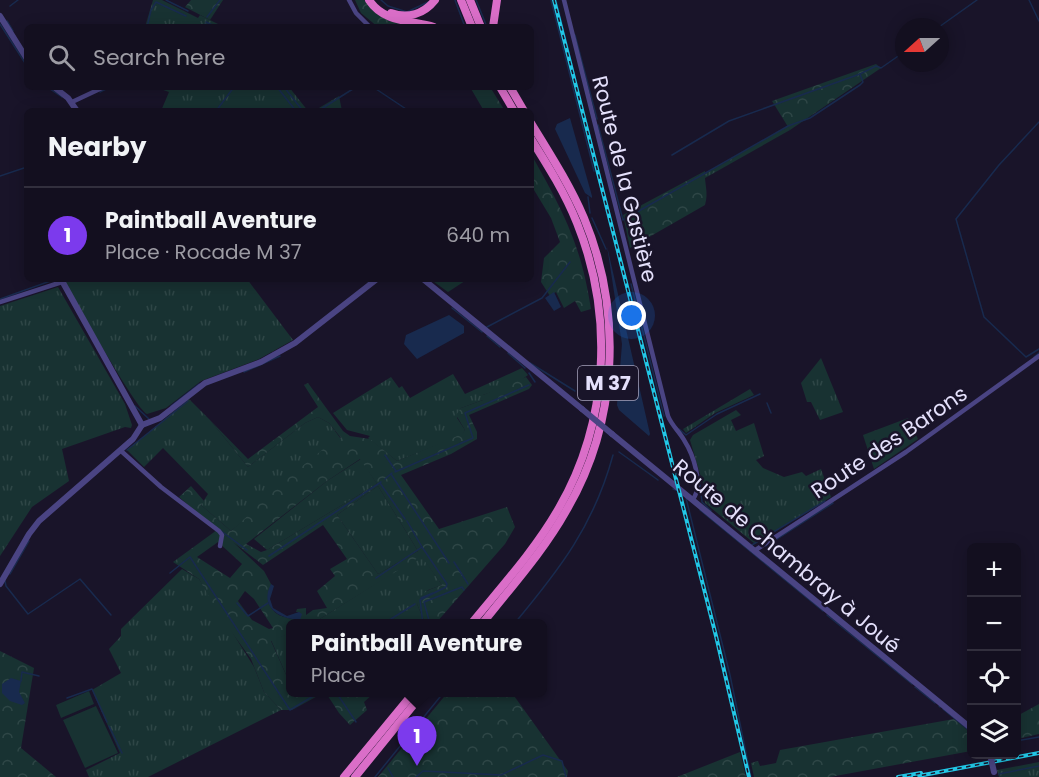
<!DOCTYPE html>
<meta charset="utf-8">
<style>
:root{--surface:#130f1f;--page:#1c1828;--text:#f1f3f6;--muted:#9d9ca4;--line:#322f3d;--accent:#7c3aed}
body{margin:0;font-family:Poppins,sans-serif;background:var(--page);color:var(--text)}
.controls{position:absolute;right:18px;bottom:18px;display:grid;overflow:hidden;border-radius:9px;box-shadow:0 3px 15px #0003}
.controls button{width:54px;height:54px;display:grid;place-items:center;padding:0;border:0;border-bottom:2px solid var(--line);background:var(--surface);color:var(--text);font:30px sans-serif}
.compass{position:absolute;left:895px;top:18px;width:54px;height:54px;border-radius:50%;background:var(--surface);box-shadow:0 3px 15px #0003;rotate:249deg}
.you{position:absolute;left:632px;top:316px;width:21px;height:21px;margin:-15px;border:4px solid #fff;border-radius:50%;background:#1a73e8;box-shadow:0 0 0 9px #1a73e833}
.badge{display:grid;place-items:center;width:39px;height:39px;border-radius:50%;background:var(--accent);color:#fff;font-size:20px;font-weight:700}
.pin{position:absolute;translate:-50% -50px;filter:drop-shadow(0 2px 3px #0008)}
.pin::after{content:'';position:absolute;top:32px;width:21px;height:18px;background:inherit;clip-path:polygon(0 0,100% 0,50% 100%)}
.popup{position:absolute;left:286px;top:619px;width:261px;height:78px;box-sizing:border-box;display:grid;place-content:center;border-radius:9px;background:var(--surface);filter:drop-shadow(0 2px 4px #0005);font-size:20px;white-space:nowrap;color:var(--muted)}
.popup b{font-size:22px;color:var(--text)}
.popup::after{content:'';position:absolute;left:50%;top:100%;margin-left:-12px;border:12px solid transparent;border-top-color:var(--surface)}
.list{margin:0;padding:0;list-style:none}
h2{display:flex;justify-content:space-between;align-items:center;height:78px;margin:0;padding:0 24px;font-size:26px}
h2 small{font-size:20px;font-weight:400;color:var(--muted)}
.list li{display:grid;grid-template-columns:39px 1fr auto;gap:18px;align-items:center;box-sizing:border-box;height:96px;padding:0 24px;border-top:2px solid var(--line)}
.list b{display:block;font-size:22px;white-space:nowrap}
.list p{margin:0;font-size:20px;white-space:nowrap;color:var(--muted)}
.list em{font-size:20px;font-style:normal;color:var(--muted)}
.icon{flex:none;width:33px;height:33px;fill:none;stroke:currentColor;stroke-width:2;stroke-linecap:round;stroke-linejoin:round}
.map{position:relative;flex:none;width:1039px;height:777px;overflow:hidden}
.search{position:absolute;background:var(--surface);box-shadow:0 3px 15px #0003;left:24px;top:24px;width:510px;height:66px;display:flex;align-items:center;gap:15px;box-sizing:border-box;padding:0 21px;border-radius:9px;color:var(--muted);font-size:22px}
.panel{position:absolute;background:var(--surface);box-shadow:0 3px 15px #0003;left:24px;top:108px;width:510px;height:174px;border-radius:9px}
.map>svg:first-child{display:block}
.grass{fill:url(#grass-tufts)}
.forest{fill:url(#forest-crowns);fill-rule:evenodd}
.park{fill:#183232}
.water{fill:#182a4e}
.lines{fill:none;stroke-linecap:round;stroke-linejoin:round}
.stream{stroke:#182a4e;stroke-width:1.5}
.minor{stroke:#4a4483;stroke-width:4.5}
.tertiary{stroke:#4a4483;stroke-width:6}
.trunk{stroke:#da6ec8;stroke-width:8}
.rail-casing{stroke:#21c7e6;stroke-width:4}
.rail{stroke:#191429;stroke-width:1.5;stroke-dasharray:4.5;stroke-linecap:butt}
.tertiary-bridge{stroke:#4a4483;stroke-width:6}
.labels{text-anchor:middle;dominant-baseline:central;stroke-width:5;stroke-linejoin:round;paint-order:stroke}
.shield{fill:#191429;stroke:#a7a3bc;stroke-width:1.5}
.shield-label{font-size:20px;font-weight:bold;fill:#e4e0fb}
.street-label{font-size:21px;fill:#e4e0fb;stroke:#191429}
</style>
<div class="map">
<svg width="1039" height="777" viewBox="0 0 1039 777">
<defs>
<pattern id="grass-tufts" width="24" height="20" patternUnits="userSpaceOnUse" patternTransform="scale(1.5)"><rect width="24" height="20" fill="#183232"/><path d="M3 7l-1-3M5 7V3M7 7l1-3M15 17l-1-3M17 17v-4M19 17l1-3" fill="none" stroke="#2e4646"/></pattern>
<pattern id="forest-crowns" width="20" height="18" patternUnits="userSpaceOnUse" patternTransform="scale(1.5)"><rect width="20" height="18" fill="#183232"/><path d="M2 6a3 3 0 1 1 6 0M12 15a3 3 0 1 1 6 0" fill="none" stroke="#2e4646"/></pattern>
</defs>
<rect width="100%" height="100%" fill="#191429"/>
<!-- grass -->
<g class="grass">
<polygon points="153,0 162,0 198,18 200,15 224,27 145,27"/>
<polygon points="155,87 289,87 308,111 161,111 169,92"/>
<polygon points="339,96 342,111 314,111"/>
<polygon points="788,126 790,130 705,178 705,174"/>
<path d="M64 279H247L293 340 259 359 201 381 166 408 147 414C136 409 71 294 64 279Z"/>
<polygon points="430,279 468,279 448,292"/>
<polygon points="58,287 125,404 132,425 131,428 125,427 62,449 69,481 32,507 0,556 0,306"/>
<polygon points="821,358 843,412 820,420 811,402 807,402 801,383"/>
<polygon points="522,368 528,375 517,383 483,395 483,400 461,408 457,418 465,430 462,435 397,461 368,438 370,436 347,430 333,413 391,377 399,388 402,386 410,398 453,374 465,394"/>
<polygon points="750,389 754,395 715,413 686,433 683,429"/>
<polygon points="189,399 210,420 248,467 305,423 318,417 329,423 341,439 231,531 201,505 208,494 163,448 144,467 127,450"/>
<polygon points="736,410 741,415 731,420 736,431 754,423 764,456 756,460 763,468 784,477 802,472 806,476 821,469 831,497 755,544 705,503 703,484 690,440 693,435"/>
<polygon points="908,418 918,439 874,469 863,435"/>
<polygon points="361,459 377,484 267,550 254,539 327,481"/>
<polygon points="378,486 418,551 378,574 337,515"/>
<polygon points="421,555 442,585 428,590 417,604 425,623 320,624 318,620 323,617"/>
<polygon points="182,569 199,579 254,667 264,692 281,710 148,777 89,777 86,770 120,753 92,690 121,673 109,649 121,636 121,629"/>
<polygon points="291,633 291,686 271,640"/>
<polygon points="1039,762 1039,777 999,777 997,770"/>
</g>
<!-- forest -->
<g class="forest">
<polygon points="191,0 223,0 210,20 185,7"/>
<polygon points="355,0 364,0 385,19 416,27 378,27 361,13"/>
<polygon points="876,64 881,68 790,130 772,101"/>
<polygon points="470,87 490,87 505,111 484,111"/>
<path d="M531 154C563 211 581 244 591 309L581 312 575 301 564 308 556 292 550 296 541 282 544 258 560 242 551 218 531 185Z"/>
<path d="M705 171C704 184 709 192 705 205L630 248 623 215Z"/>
<path d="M526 377 532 385 529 389 469 415 477 432V439L451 454 401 475 439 529 507 507 515 527 505 544 436 623H425L417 604C421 592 430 589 442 585L421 556 323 617 318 620 320 623 291 624V633L271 641 291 686V692L323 693 292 710H281L264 692 251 659 220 616 199 579 173 562 217 530 179 497 191 486 204 501 201 505 231 531 253 511V506L332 442 341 438 329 423 318 417 305 423 248 467 210 420 248 459 318 407 304 385 308 383 343 431 350 436 370 439 397 461 462 434 465 430 456 415 461 408 483 400V395ZM360 459 377 484 267 550 261 552 246 544 327 481ZM378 486 418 551 378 574 337 515ZM323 525 347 559 330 569 335 576 317 591 327 608 313 610 306 615V608L297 609 296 612H299L296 620C282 616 275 617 268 602L271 584 264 571 233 542 263 565ZM218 542 242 564 230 578 197 557ZM245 591 254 599 273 628 269 629 252 620 238 601Z"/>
<polygon points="0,651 34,668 21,748 56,777 0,777"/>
<polygon points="448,692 512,693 568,771 567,777 378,777"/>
<polygon points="326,693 361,693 363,695 374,693 364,702 367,710 350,725 339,713"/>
<polygon points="1039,704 1039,734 1017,739 1017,716"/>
<polygon points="954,719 971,733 971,751 830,777 754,777 751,763 758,761 760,766 776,763 780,750"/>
<polygon points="740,752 746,777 677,777"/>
</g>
<!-- park -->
<g class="park">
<polygon points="89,691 94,704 61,718 56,705"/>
<polygon points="96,706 118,753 85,768 63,720"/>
</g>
<!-- water -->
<g class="water">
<polygon points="570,118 592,196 592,198 585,193 555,129 557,124"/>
<polygon points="607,246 650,434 649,436 619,410 617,405 622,344"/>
<polygon points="554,292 561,307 554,311 545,298"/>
<polygon points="449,315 464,326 464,333 417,359 404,344 406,335"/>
<path d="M271 584 274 586 270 599 273 608 287 616 299 612 302 614 300 620C279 619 259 607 271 584Z"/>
<polygon points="11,678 21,681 19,692 25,703 22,705 10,701 2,693 2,684"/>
</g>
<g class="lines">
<!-- stream -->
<g class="stream">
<polyline points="166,0 188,11"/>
<polyline points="381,0 388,6 407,12 428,2"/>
<polyline points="455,0 465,27"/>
<polyline points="476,0 487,27"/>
<polyline points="551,0 594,171"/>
<polyline points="556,0 575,77"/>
<polyline points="1029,0 1039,21"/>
<polyline points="10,6 18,0"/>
<polyline points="207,17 220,0"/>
<polyline points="7,21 13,31"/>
<polyline points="206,22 216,27"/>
<polyline points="0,24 27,66"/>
<polyline points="205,24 207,27"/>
<polyline points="147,27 151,10 156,2 186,16"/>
<polyline points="939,27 977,0"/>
<polyline points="575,35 597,119"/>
<polyline points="47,87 62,97"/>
<polyline points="277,87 296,111"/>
<polyline points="284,87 303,111"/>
<polyline points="373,87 409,111"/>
<polyline points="100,92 110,87"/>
<polyline points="216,111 234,87"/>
<polyline points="318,111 356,87"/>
<polyline points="1039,122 999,165 956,219 984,317 1026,357 1039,349"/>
<polyline points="598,125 623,220 788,126 810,118 860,85 863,82 860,74 876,66 881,68 904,52"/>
<polyline points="672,155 729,121 860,74"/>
<polyline points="0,176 27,167"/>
<polyline points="588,197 590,213"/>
<polyline points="592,218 606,249"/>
<polyline points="368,282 372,279"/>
<polyline points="631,284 664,416"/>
<polyline points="0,299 56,279"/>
<polyline points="452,308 482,332"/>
<polyline points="487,327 542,298 570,262"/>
<polyline points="487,336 500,347"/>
<polyline points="508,353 525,368"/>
<polyline points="1034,357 1039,353"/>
<polyline points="530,363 575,391"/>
<polyline points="244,372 280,356"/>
<polyline points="529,373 535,382"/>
<polyline points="767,403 771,413"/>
<polyline points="135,406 149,419"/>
<polyline points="171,406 199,384"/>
<polyline points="679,429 686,435 717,414 760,394"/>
<polyline points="127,450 188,401"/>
<polyline points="619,452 658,480"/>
<polyline points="385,455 396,471"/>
<polyline points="395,472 473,438 465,413 529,385"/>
<polyline points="391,474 449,563"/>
<polyline points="699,475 702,502 711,511"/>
<polyline points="385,479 392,473"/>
<polyline points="380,483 405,519"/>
<polyline points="673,489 676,490"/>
<polyline points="686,498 730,675 751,777"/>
<polyline points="700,510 823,611"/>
<polyline points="407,521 422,547"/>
<polyline points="221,531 247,550"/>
<polyline points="752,545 825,501"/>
<polyline points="766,546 833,503"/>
<polyline points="269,556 381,482"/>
<polyline points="454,562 468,584"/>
<polyline points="170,573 190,557 290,710 320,692"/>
<polyline points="10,574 29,541"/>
<polyline points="376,578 422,547 447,584 446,587 420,600 423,624"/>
<polyline points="5,581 6,586 28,614 80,579 111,615"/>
<polyline points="421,598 433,593"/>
<polyline points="237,603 248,616 268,603"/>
<polyline points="827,615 912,684"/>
<polyline points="383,624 415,604"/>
<polyline points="430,624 424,602 462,587 464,590"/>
<path d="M514 624C560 569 594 525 613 455"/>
<polyline points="21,681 22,672 39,676"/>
<polyline points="915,687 935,703"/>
<polyline points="336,692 356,722"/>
<polyline points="67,698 92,689 107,722"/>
<polyline points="939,706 940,707"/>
<polyline points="943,709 972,733"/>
<polyline points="109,726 122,753"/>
<polyline points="1016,741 1039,737"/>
<polyline points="388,768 393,777"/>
<polyline points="999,774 1039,766"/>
<polyline points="375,777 444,692"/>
<polyline points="416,777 423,771 501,775 543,755 562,761 566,777"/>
</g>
<!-- minor -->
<g class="minor">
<polyline points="349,0 356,13 370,27"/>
<path d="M564 0 668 416C672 426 679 431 684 440 693 454 704 485 693 499"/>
<polyline points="72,102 104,87"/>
<polyline points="0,302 62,282"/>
<polyline points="120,450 161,487 219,531 222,535 220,546"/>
<polyline points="754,551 906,452 1039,356"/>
</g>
<!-- tertiary -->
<g class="tertiary">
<polyline points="0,16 27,59"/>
<polyline points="54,87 68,98 77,111"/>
<polyline points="61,279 142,425"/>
<polyline points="423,279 582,409"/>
<polyline points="142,425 160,418 205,383 261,362 295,343 377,279"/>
<polyline points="612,434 972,729"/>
<polyline points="0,584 29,534 39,521 133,439 142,425"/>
</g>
<!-- trunk -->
<g class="trunk">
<path d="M369 0C384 23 411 20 434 27"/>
<polyline points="461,0 472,27"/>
<polyline points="470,0 481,27"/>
<path d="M391 13C408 19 424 14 435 0"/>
<polyline points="493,27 497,0"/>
<polyline points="500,87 514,111"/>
<polyline points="510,87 524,111"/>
<path d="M471 624C502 586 535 550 559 508 609 421 614 315 577 223 565 193 548 166 531 139"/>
<path d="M482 624C511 587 543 552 566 511 618 423 623 312 584 218 570 185 550 154 531 123"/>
<polyline points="344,777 414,692"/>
<polyline points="355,777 424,692"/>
</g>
<defs>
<g id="rail">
<polyline points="554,0 716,636 749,777"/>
<polyline points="898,777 921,773"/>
<polyline points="913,777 1039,753"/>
</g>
</defs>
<!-- rail casing -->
<use href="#rail" class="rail-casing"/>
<!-- rail -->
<use href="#rail" class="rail"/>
<!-- tertiary-bridge -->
<g class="tertiary-bridge">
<polyline points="582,409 612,434"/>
<polyline points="990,754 994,772"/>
</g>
</g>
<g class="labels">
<!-- shield labels -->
<rect class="shield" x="578" y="366" width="60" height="34" rx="4.5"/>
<g class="shield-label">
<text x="608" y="383">M 37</text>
</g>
<!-- street labels -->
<g class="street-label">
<text transform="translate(625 179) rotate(76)">Route de la Gastière</text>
<text transform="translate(889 442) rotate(-34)">Route des Barons</text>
<text transform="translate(787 556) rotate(40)">Route de Chambray à Joué</text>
</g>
</g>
</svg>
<div class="controls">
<button>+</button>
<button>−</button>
<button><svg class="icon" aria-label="locate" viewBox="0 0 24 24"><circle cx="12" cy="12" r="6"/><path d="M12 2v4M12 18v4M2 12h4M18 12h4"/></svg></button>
<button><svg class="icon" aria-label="layers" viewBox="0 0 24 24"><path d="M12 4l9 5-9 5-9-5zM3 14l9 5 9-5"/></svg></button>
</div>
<svg class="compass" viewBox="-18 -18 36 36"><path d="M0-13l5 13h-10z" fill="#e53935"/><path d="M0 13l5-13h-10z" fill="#9d9ca4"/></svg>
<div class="you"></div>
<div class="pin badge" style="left:417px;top:766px">1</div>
<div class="popup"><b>Paintball Aventure</b>Place</div>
<div class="search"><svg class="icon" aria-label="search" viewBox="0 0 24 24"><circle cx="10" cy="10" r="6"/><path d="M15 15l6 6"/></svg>Search here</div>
<section class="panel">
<h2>Nearby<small></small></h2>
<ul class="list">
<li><span class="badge">1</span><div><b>Paintball Aventure</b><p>Place · Rocade M 37</p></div><em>640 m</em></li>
</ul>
</section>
</div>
